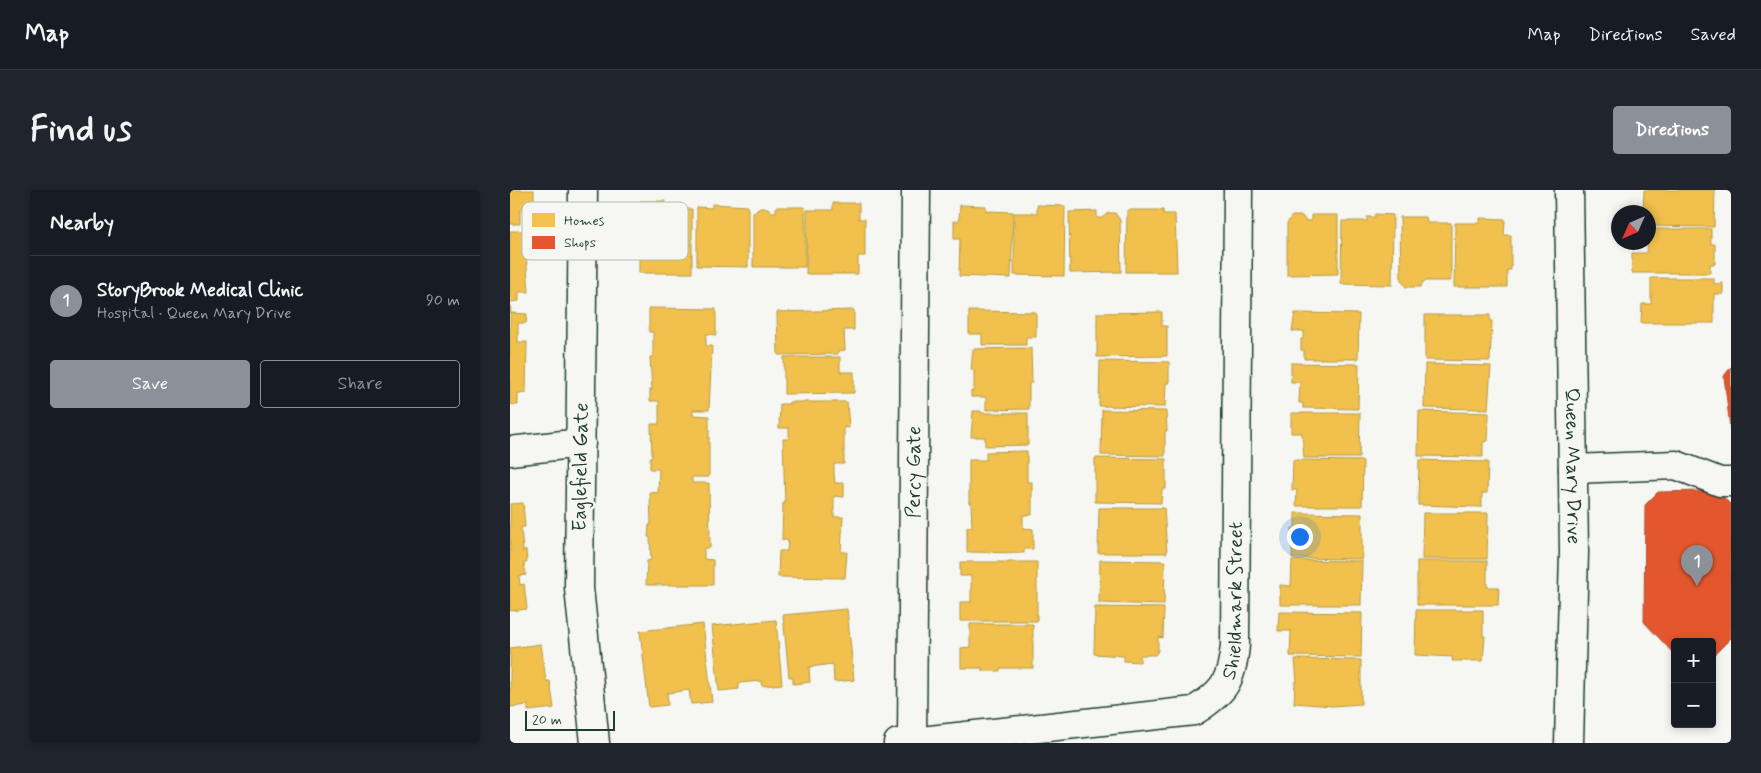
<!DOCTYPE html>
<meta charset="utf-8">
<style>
:root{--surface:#171b24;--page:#20242c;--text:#f1f3f6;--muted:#9ea1a6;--line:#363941;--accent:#8c9099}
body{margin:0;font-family:Mynerve,sans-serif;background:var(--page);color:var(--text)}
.controls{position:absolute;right:15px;bottom:15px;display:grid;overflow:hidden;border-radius:5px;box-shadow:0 2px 8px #0003}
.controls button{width:45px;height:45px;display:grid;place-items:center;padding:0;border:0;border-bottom:1px solid var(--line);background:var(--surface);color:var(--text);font:25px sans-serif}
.compass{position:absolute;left:1101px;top:15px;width:45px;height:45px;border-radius:50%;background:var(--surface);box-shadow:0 2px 8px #0003;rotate:225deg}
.scale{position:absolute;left:15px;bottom:12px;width:90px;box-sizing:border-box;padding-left:5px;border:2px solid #1f3d34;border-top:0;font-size:14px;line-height:18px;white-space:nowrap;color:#1f3d34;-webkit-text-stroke:4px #f6f6f2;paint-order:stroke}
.you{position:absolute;left:789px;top:346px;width:18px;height:18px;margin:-12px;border:4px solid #fff;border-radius:50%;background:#1a73e8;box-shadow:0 0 0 8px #1a73e833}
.badge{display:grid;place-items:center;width:32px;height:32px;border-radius:50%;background:var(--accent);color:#fff;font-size:16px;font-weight:700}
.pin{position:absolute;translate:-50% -41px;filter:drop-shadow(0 1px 2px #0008)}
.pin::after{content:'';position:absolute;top:26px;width:18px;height:15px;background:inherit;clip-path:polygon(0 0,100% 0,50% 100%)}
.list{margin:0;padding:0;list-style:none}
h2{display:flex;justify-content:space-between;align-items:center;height:65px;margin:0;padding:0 20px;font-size:21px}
h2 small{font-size:16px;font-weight:400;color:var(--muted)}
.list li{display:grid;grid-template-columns:32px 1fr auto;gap:15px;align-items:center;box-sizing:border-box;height:90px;padding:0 20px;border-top:1px solid var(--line)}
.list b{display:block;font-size:19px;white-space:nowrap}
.list p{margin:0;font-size:16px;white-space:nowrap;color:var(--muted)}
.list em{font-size:16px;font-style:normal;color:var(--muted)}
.actions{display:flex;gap:10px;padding:15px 20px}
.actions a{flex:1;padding:11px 0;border:1px solid var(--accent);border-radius:5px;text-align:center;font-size:18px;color:var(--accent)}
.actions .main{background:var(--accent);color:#fff}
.map{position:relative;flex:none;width:1221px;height:553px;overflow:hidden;border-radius:5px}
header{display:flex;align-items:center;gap:30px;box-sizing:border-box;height:70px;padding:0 25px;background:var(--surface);border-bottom:1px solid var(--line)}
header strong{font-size:24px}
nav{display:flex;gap:28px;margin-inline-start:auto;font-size:18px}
.intro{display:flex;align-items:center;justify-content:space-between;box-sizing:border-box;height:120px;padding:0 30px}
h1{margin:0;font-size:35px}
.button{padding:12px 22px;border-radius:5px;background:var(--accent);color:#fff;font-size:18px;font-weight:700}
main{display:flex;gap:30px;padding:0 30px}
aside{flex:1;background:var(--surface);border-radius:5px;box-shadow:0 2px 8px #0003}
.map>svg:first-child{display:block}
.homes{fill:#f2c14e;stroke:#b39946}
.shops{fill:#e4572e;stroke:#a94f30}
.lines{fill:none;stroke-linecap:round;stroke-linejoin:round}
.minor-casing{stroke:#1f3d34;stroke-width:31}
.minor{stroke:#f6f6f2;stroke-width:28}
.labels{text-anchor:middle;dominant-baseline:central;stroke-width:5;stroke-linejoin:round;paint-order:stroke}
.street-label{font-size:20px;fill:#1f3d34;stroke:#f6f6f2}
.key{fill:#f6f6f2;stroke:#b6beb9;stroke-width:1}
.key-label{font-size:14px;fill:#1f3d34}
</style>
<header>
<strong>Map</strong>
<nav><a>Map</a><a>Directions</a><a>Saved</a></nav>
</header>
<div class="intro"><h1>Find us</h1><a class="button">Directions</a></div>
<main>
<aside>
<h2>Nearby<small></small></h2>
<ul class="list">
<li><span class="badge">1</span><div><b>StoryBrook Medical Clinic</b><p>Hospital · Queen Mary Drive</p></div><em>90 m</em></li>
</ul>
<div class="actions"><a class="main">Save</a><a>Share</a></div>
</aside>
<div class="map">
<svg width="1221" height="553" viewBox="0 0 1221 553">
<rect width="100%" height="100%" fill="#f6f6f2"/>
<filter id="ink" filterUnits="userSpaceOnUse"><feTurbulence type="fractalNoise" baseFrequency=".02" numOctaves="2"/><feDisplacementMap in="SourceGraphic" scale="10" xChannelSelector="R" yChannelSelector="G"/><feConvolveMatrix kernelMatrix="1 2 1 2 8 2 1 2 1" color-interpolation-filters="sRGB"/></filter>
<g filter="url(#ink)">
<!-- homes -->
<g class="homes">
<polygon points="0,0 24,0 24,20 10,20 10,34 0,34"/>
<polygon points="1134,0 1205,0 1204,37 1138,36 1138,22 1133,22"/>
<polygon points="130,11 155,11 155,19 182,19 182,83 129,83 129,45 124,45 124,26 130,26"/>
<polygon points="323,13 349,13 349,29 355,29 355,66 348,66 348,84 296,84 297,20 323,20"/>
<polygon points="202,14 238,16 238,77 187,76 187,17 202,18"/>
<polygon points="450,15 476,16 476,21 503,22 501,88 449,86 450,49 444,49 444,31 449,31"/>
<polygon points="527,15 555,16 554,86 504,85 504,23 527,23"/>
<polygon points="266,17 295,17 295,77 243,77 243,23 250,18 258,18 261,22 266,22"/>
<polygon points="617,20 653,20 653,24 665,24 667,82 616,82"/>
<polygon points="587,21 587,28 592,28 598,23 605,23 610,30 611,82 560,83 559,22"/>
<polygon points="865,24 883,25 882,95 831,94 832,31 857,31 857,27 865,27"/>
<polygon points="801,25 828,25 828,84 777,85 777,33 782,26 792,26 796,31 801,31"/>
<polygon points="890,27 916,27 917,33 941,33 941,91 914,91 910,97 896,97 891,90"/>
<polygon points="970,28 995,29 994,45 1001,45 1001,80 997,80 997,97 944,97 945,33 970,33"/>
<polygon points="1138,39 1201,39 1201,54 1205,54 1205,74 1200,74 1200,83 1122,83 1122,63 1137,63"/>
<polygon points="0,41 20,41 21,65 16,65 19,102 9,102 9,111 0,112"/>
<polygon points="1141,88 1204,88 1204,94 1213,93 1213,104 1204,104 1204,133 1131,133 1132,114 1141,114"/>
<polygon points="0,113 1,123 17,124 16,133 8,133 8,152 17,152 16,203 8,203 8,215 0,214"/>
<polygon points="139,118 206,119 206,145 196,144 196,156 202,156 199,220 183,220 183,225 199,226 199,287 182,287 182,293 199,293 200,358 194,358 194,369 203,370 203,395 136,395 137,371 141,370 140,347 138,347 139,335 141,335 140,302 148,303 149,279 140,279 140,268 142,267 141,234 149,234 149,211 140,211 140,199 142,200 140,167 143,167 143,142 139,142"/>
<polygon points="344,120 344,140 334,140 335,160 328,161 328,164 268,165 267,122"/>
<polygon points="459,121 526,122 526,147 516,147 516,155 472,155 472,144 459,144"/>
<polygon points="652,122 652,136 657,136 657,166 587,167 587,123"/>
<polygon points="785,123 849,124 848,169 794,169 794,160 791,160 791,149 793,149 794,141 782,141"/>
<polygon points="915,125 980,125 980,131 982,131 980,171 915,170"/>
<polygon points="521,158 522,193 519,193 519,219 476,220 476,207 461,207 461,201 464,201 464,180 461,180 463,159"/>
<polygon points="274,167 330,167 330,182 344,182 344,203 274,204"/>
<polygon points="590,171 659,172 659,193 656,193 655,217 589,216"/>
<polygon points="781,173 849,174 848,219 793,218 793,213 789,213 790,192 781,192"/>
<polygon points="915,174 981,176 978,219 914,218"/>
<polygon points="279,212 337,212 339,238 334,237 334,274 324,274 324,284 325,293 334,293 334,307 324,306 324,327 333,327 331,362 337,362 335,388 268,387 269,361 277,361 278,350 272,350 273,313 275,314 273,249 279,249 279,238 269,238 270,214 279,214"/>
<polygon points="592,220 656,221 657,241 655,241 655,266 591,265"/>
<polygon points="463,221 471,221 471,223 518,223 518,255 475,256 475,247 461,247"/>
<polygon points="909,221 979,223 978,251 973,252 973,267 908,266"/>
<polygon points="781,223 850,223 849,268 794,268 792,243 781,243"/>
<polygon points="517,261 517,292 522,292 522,325 513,325 513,338 523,339 523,359 514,359 514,363 457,362 457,337 462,337 461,313 459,313 459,270 476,270 476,262"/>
<polygon points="585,268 656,269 656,299 652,299 651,313 585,312"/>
<polygon points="783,270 853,271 852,316 786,316 787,300 782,300"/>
<polygon points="909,270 978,272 977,303 972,303 972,317 908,315"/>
<polygon points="13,313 15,337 11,337 13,361 16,360 17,372 14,373 16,385 9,386 10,395 14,394 17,419 0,421 0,314"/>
<polygon points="589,318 654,318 657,363 588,363"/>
<polygon points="785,323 852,324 852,369 782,368 782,338 785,338"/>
<polygon points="913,323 978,323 977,369 912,369"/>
<polygon points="590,370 655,371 654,415 589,413"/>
<polygon points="782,370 852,371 851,415 770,415 770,395 781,396"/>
<polygon points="907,371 977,371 977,397 989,397 988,415 907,415"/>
<polygon points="450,372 527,372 527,431 450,431 450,412 461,412 461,386 450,386"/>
<polygon points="585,417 654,418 653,448 648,447 648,461 645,465 630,465 630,472 614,471 614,466 584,464"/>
<polygon points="337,419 344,490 324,492 323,474 299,477 300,492 283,494 283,487 279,487 273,425"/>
<polygon points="906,420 973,420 973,446 975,446 973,471 942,471 943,467 905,465"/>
<polygon points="769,422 852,423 851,467 780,466 781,441 768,441"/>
<polygon points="266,430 272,494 252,496 251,491 229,493 229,499 209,501 202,436"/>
<polygon points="193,434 202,512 181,514 179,500 157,503 158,515 139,517 130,441"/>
<polygon points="460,434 523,434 523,478 490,478 490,481 472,481 472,478 451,478 451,458 460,457"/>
<polygon points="31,454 36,491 40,491 44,518 18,521 18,515 0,517 0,458"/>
<polygon points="785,469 851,470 851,514 822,516 784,513 785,492 787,492"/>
</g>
<!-- shops -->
<g class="shops">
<polygon points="1221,177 1221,247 1214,186"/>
<polygon points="1191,301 1209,303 1221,315 1221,448 1202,467 1202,452 1165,452 1165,465 1134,432 1135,315 1148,302"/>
</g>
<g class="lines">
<defs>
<g id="minor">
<polyline points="73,0 69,398 85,553"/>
<path id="s1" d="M1059 0 1064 362 1059 553"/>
<polyline points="0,261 71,253"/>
<polyline points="1063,279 1166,275 1210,292 1221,292"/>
<path id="s2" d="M402 552 684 521C714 502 722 491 725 455L728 0"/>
<path id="s3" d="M388 553 402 552 406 0"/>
</g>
</defs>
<!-- minor casing -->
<use href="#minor" class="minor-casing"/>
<!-- minor -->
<use href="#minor" class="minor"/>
</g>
</g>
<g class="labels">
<!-- street labels -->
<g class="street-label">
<text transform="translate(71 277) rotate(-89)">Eaglefield Gate</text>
<text stroke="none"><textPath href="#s1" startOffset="276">Queen Mary Drive</textPath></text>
<text stroke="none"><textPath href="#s3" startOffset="284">Percy Gate</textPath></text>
<text stroke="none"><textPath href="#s2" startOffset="410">Shieldmark Street</textPath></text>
</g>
</g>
<!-- legend -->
<rect x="12" y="12" width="166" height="58" rx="8" class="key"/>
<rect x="22" y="23" width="23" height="14" fill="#f2c14e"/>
<rect x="22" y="46" width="23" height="13" fill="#e4572e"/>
<g class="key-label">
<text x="54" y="35">Homes</text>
<text x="54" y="57">Shops</text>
</g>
</svg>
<div class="controls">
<button>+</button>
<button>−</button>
</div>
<svg class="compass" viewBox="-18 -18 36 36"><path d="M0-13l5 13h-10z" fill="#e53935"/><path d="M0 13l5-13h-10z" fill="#9ea1a6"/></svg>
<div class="scale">20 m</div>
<div class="you"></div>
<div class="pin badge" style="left:1187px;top:396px">1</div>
</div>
</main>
